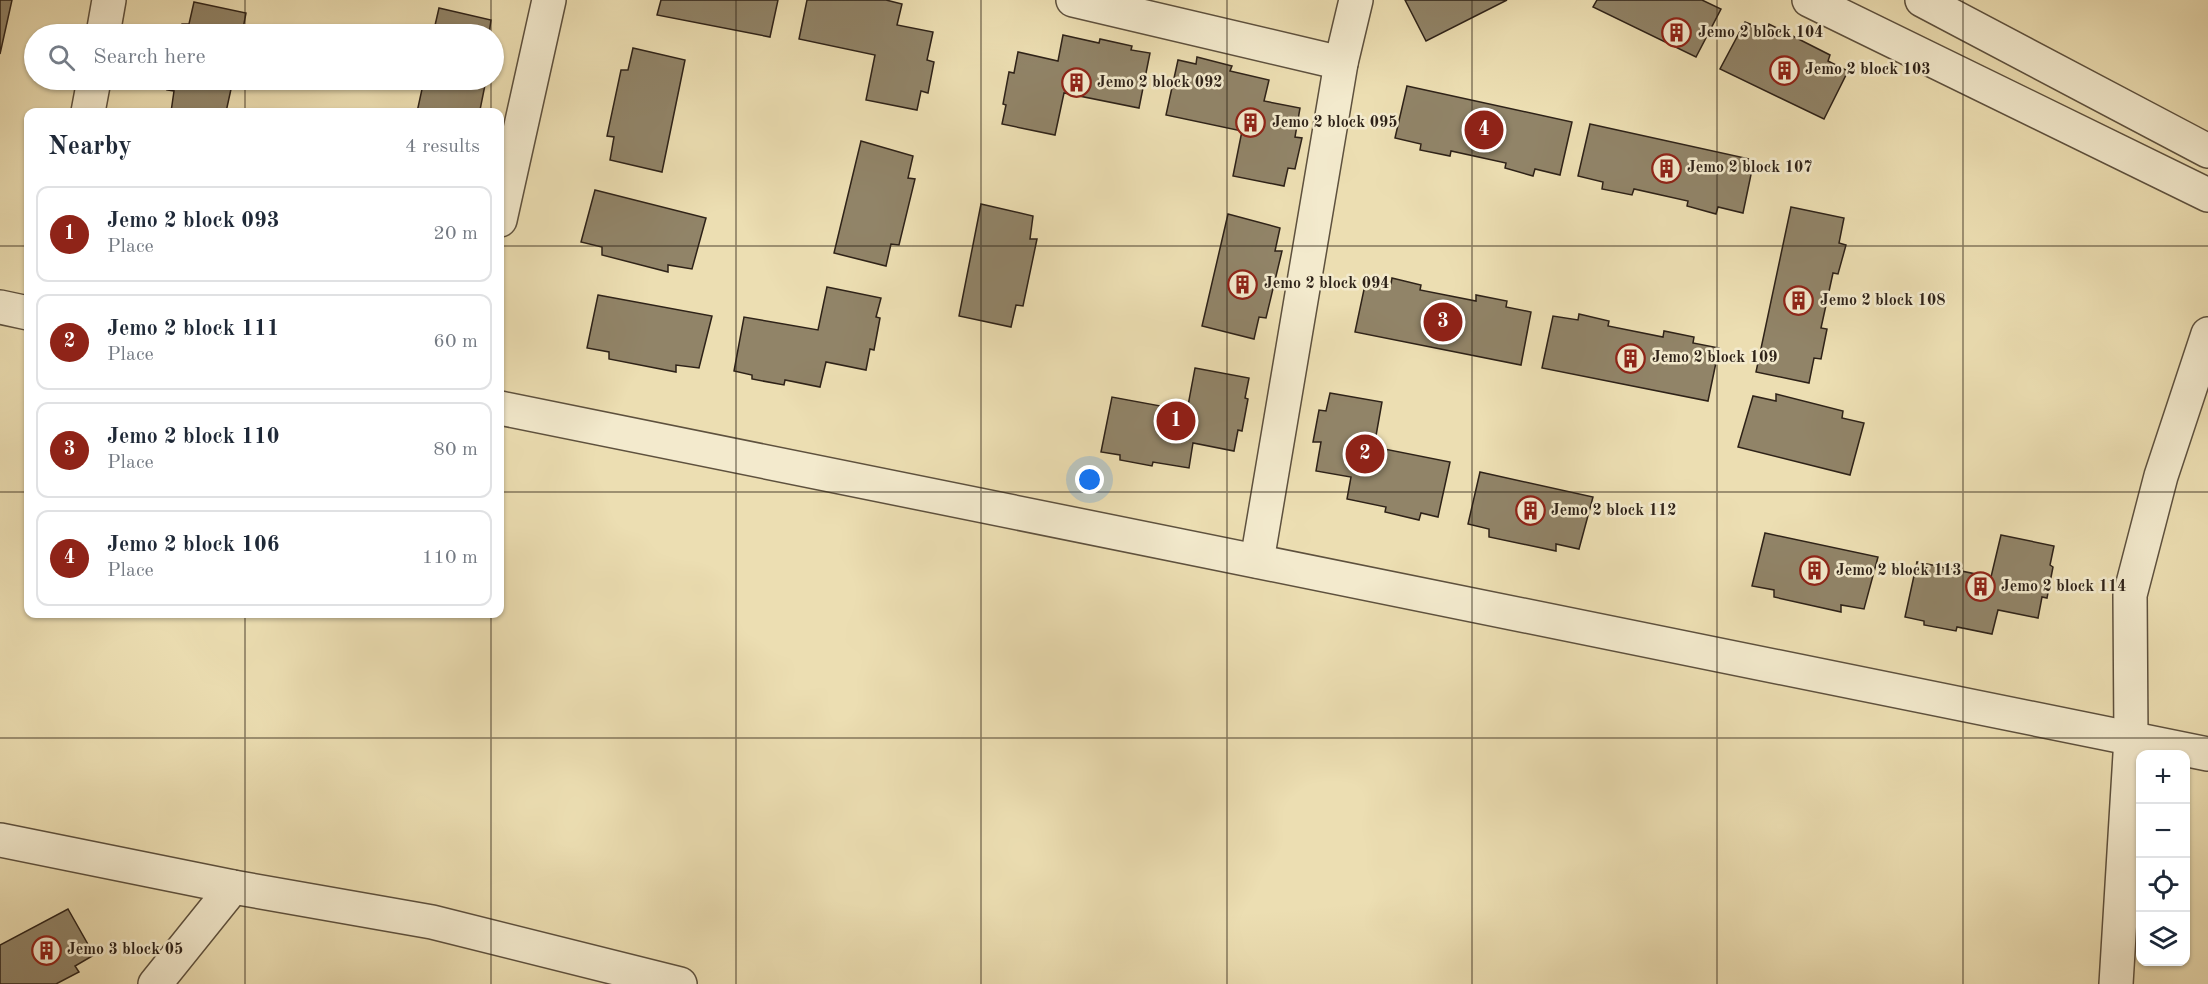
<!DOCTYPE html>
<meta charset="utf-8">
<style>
:root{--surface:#fff;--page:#f2f2f3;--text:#1f2937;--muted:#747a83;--line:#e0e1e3;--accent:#8f2418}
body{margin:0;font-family:"Old Standard TT",serif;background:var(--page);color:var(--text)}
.controls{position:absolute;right:18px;bottom:18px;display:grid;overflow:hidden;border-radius:12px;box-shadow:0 2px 4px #0004}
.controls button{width:54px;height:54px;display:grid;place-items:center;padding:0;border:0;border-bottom:2px solid var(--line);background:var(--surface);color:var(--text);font:30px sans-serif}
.you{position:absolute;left:1090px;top:480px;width:21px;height:21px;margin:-15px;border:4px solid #fff;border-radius:50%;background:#1a73e8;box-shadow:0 0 0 9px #1a73e833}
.badge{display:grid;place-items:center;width:39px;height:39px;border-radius:50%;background:var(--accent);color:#fff;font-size:20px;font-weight:700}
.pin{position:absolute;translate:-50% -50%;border:3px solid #fff;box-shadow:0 2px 6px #0006}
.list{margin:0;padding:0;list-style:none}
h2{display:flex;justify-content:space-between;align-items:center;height:78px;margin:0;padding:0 24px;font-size:26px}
h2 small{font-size:20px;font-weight:400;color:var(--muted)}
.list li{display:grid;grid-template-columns:39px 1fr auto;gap:18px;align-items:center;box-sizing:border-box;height:96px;margin:0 12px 12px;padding:0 12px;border:2px solid var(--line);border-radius:12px}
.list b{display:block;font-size:22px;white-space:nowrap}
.list p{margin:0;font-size:20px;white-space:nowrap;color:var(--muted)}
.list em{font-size:20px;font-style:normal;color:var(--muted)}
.icon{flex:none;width:33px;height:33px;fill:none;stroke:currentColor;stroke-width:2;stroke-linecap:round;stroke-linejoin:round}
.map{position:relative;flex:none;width:2208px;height:984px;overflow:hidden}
.search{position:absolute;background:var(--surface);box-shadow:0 2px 4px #0004;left:24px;top:24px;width:480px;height:66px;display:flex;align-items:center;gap:15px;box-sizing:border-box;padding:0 21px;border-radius:33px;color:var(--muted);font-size:22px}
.panel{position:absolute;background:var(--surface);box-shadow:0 2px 4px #0004;left:24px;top:108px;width:480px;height:510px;border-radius:12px}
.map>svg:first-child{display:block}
.building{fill:#918468;stroke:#2e2218;stroke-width:1.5}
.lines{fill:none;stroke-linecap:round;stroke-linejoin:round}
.minor-casing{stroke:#5e513e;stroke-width:36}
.minor{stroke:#f3eacd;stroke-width:33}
.grid{fill:none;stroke:#2e2218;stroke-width:1.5;stroke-opacity:0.55}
.labels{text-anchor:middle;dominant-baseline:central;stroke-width:5;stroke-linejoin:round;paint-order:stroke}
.poi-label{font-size:16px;font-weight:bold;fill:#2e2218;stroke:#f3eacd;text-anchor:start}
</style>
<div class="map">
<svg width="2208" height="984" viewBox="0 0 2208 984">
<rect width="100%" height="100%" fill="#ecdeb2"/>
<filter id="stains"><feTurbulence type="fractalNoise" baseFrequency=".00333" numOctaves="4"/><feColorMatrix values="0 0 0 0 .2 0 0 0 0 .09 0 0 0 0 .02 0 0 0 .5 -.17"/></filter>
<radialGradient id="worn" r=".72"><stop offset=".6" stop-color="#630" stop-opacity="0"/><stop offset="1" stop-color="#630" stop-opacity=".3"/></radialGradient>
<!-- building -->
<g class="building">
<polygon points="0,0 12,0 0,54"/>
<polygon points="661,0 778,0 770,37 657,15"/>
<polygon points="807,0 886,0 902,4 897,25 933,32 927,60 934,62 928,93 921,91 917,110 866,100 875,55 799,39"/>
<polygon points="1405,0 1507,0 1426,41"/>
<polygon points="1597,0 1702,0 1721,9 1696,57 1593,7"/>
<polygon points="194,2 246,13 242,34 180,34 182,24 189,24"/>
<polygon points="439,8 491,20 489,34 433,34"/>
<polygon points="1745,22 1767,31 1769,24 1830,55 1828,61 1848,71 1824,119 1720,69"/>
<polygon points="1063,35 1099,43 1100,39 1132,46 1131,50 1150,53 1139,108 1064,93 1055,135 1002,124 1006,105 1003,104 1009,72 1014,73 1018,52 1058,61"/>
<polygon points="633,48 685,60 662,172 610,160 614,137 607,136 621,70 628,70"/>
<polygon points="1197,57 1232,66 1230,71 1269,80 1264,101 1300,108 1295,137 1302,138 1295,169 1288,168 1284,186 1233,176 1242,131 1166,115 1178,60 1196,64"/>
<polygon points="170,80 233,80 226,112 171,112 174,91 167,90"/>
<polygon points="424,80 486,80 480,110 472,110 472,112 417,112"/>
<polygon points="1407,86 1572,122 1560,175 1535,169 1533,176 1505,168 1506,163 1451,151 1450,156 1420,150 1421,144 1395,138"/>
<polygon points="1590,124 1754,160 1743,213 1718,207 1716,214 1687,206 1688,201 1634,189 1632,195 1602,189 1603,182 1578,176"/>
<polygon points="861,141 913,156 908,178 915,179 899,245 891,244 886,266 834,253"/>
<polygon points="595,190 706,218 692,269 668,265 668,272 602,255 602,247 581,242"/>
<polygon points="981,204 1033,216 1030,239 1037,239 1023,306 1016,305 1011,327 959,316"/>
<polygon points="1791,207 1844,218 1839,243 1846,245 1838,274 1833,273 1821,328 1827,329 1821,359 1814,358 1809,383 1756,372"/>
<polygon points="1228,214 1280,228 1275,251 1282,251 1266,318 1259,317 1254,339 1202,326"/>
<polygon points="1392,278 1421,285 1420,290 1476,301 1476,295 1507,301 1506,307 1531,312 1521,365 1355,332 1366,280 1391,284"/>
<polygon points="827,287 881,298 876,317 880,318 874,350 870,349 866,370 826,362 820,387 785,380 784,385 752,379 752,375 734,371 744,317 818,330"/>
<polygon points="598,295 712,316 699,368 676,365 676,372 609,359 609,352 587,348"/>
<polygon points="1579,314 1609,321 1608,326 1663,337 1664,331 1694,337 1693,343 1719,348 1708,401 1542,368 1553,316 1578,320"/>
<polygon points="1195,368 1249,378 1245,398 1248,399 1242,431 1238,430 1234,451 1193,443 1189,468 1153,462 1152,466 1120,460 1120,455 1101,452 1112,397 1187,411"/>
<polygon points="1330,393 1382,402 1374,447 1450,462 1438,517 1421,513 1419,520 1385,512 1386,507 1347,499 1351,477 1316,471 1321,442 1313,442 1319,410 1326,411"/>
<polygon points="1776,394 1843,411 1842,418 1864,423 1850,475 1738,447 1753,396 1776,401"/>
<polygon points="1480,472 1593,497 1579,549 1556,544 1556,551 1489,537 1489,529 1468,524"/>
<polygon points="1765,533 1878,557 1864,609 1841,605 1841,612 1774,597 1774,590 1752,586"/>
<polygon points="2001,535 2054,546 2050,565 2053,567 2047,598 2042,597 2038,618 1998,610 1992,634 1957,627 1956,631 1924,625 1924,621 1905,617 1917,562 1991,577"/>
<polygon points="68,909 94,955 75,966 79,972 56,984 0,984 0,945"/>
</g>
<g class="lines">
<defs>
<g id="minor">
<polyline points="1073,0 1341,63"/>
<polyline points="1809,0 2208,195"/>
<polyline points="1922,0 2208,151"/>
<polyline points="103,34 109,0"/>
<polyline points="88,112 94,80"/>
<polyline points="500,220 549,0"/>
<polyline points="0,307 28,313"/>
<polyline points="500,408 2208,754"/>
<polyline points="1257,561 1341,63 1356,0"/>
<polyline points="0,840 233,887 432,922 680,984"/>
<polyline points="155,984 233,887"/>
<polyline points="2116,984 2131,738 2130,595 2161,476 2208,334"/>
</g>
</defs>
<!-- minor casing -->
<use href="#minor" class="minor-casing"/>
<!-- minor -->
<use href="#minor" class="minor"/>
</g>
<!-- grid -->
<path class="grid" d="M245 0V34M491 0V34M736 0V984M981 0V984M1227 0V984M1472 0V984M1717 0V984M1963 0V984M245 80V112M491 80V112M0 246H28M500 246H2208M0 492H28M500 492H2208M245 614V984M491 614V984M0 738H2208"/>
<!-- icons -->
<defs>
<symbol id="building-ring" viewBox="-11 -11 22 22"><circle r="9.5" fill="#f3eacd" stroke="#8f2418" stroke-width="1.5"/><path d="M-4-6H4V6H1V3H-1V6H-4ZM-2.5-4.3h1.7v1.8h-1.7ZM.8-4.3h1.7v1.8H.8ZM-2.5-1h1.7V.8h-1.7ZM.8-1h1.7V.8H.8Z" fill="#8f2418"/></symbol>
</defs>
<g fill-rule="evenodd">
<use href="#building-ring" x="1660" y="16" width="33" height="33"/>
<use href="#building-ring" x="1768" y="54" width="33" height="33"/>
<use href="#building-ring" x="1060" y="66" width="33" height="33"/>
<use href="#building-ring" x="1234" y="106" width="33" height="33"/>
<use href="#building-ring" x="1650" y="152" width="33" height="33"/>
<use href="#building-ring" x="1226" y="268" width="33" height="33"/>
<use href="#building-ring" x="1782" y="284" width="33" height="33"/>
<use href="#building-ring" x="1614" y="342" width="33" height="33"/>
<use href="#building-ring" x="1514" y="494" width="33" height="33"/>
<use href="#building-ring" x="1798" y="554" width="33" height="33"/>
<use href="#building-ring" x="1964" y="570" width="33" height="33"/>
<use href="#building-ring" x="30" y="934" width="33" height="33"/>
</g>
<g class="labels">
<!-- poi labels -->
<g class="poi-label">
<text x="1698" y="33">Jemo 2 block 104</text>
<text x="1805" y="70">Jemo 2 block 103</text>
<text x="1097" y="83">Jemo 2 block 092</text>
<text x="1272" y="123">Jemo 2 block 095</text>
<text x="1687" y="168">Jemo 2 block 107</text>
<text x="1264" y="284">Jemo 2 block 094</text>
<text x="1820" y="301">Jemo 2 block 108</text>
<text x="1652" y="358">Jemo 2 block 109</text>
<text x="1551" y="511">Jemo 2 block 112</text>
<text x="1836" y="571">Jemo 2 block 113</text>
<text x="2001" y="587">Jemo 2 block 114</text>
<text x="67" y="950">Jemo 3 block 05</text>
</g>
</g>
<rect width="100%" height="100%" filter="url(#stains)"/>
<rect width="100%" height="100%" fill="url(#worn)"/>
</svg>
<div class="controls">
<button>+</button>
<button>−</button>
<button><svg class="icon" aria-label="locate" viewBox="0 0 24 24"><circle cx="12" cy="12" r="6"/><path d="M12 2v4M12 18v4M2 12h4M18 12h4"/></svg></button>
<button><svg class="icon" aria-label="layers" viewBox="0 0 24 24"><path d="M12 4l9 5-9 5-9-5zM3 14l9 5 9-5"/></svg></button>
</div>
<div class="you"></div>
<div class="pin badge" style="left:1176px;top:421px">1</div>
<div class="pin badge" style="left:1365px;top:454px">2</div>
<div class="pin badge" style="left:1443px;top:322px">3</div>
<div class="pin badge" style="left:1484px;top:130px">4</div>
<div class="search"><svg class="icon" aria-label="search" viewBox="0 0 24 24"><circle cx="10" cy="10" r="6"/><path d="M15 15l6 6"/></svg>Search here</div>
<section class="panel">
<h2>Nearby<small>4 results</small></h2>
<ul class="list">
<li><span class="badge">1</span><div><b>Jemo 2 block 093</b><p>Place</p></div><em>20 m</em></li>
<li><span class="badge">2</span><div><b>Jemo 2 block 111</b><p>Place</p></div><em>60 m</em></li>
<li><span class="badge">3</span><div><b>Jemo 2 block 110</b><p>Place</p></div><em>80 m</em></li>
<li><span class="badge">4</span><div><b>Jemo 2 block 106</b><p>Place</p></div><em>110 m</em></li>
</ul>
</section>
</div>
